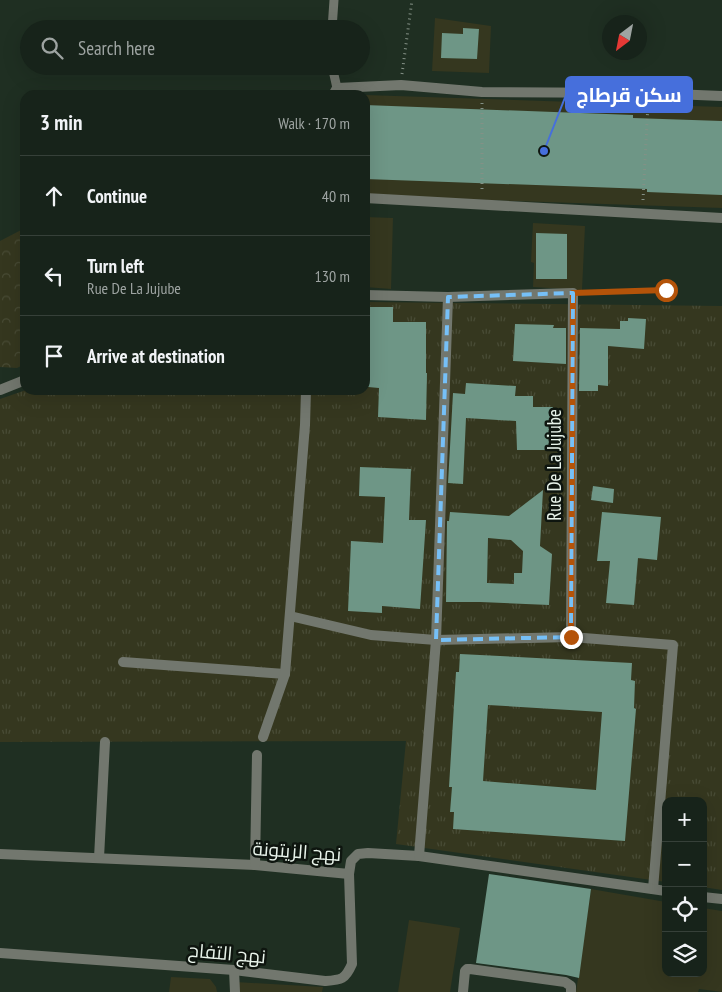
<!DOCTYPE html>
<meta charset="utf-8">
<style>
:root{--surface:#17231a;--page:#202b23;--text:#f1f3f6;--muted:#9ea4a2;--line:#364039}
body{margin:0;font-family:"PT Sans Narrow",Cairo,sans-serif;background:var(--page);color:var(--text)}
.controls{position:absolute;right:15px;bottom:15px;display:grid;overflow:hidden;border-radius:10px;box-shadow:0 5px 20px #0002}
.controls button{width:45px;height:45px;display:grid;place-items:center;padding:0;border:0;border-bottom:1px solid var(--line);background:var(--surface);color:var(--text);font:25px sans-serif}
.compass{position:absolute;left:602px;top:15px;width:45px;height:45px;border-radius:50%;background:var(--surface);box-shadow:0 5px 20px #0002;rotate:212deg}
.stop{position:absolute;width:15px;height:15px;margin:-11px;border:4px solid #b45309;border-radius:50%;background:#fff}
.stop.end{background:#b45309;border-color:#fff;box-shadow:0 1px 5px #0008}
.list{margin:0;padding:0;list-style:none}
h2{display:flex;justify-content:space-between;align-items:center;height:65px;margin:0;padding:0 20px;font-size:21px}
h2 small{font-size:16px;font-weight:400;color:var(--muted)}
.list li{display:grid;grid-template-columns:32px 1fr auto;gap:15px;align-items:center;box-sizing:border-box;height:80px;padding:0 20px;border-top:1px solid var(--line)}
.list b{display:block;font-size:19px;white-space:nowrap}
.list p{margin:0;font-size:16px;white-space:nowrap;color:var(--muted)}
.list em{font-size:16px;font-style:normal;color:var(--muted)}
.icon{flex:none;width:28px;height:28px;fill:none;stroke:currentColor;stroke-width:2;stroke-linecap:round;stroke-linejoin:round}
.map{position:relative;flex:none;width:722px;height:992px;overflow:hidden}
.search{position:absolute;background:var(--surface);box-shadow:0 5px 20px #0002;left:20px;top:20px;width:350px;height:55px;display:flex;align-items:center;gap:12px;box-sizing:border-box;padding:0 18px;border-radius:28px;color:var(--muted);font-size:19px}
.panel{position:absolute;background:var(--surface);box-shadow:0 5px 20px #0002;left:20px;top:90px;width:350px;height:305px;border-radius:15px}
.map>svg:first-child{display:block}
.grass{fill:url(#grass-tufts)}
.forest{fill:url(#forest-crowns)}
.garden{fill:#35371f}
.building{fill:#6e9686;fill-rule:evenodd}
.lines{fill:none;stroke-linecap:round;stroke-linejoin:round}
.path{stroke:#849186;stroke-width:3;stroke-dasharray:1 4;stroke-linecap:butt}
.service{stroke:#72776e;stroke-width:9}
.minor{stroke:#72776e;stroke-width:10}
.route{stroke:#b45309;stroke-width:6}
.marked{fill:none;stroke:#76c0f7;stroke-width:4;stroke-dasharray:10 6;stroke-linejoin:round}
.labels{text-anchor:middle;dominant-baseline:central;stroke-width:5;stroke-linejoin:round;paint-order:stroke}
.street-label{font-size:19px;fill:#e9f4eb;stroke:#0e150f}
.leader{fill:none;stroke:#466fdc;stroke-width:2}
.callout-dot{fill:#466fdc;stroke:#0e150f;stroke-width:2}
.callout{fill:#466fdc;stroke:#466fdc;stroke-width:2}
.callout-label{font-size:20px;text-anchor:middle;font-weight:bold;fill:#fff}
</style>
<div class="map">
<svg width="722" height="992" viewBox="0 0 722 992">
<defs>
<pattern id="grass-tufts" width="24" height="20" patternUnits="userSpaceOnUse" patternTransform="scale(1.25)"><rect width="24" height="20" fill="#35371f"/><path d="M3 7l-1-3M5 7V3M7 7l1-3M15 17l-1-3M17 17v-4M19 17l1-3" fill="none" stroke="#484b35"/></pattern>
<pattern id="forest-crowns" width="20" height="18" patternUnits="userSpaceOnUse" patternTransform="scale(1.25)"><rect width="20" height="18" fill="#35371f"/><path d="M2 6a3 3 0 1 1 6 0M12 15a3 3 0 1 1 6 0" fill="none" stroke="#484b35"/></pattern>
</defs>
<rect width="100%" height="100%" fill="#1f2f22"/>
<!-- grass -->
<polygon class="grass" points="365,302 722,306 722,890 703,887 703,801 666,801 666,882 396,844 406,741 0,742 0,399 26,390 365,390"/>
<!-- forest -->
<polygon class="forest" points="25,228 25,364 17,368 0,367 0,241"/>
<!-- garden -->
<g class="garden">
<polygon points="435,18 491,26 489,73 432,71"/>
<polygon points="365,95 722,107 722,208 365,196"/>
<polygon points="365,217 393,218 391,289 365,287"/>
<polygon points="533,223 585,226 582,290 533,287 534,263 531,262"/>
<polygon points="591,889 666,902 666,973 703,973 703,908 722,911 722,992 699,989 698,992 576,992"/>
<polygon points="409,920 460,928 450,992 398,992"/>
<polygon points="171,977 210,979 216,987 217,992 169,992"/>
<polygon points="236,982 323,987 322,992 238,992"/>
</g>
<!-- building -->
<g class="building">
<polygon points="463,28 479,29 477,59 441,58 442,33 463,34"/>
<polygon points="365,105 633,115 633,118 722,121 722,195 647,192 647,189 365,179"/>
<polygon points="536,233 567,234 567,279 536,279"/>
<polygon points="366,307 393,307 393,322 426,322 426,373 427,373 426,420 378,417 379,388 368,387 369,351 366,351"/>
<polygon points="628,318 646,319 644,349 608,346 608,386 598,385 598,391 579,391 580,328 620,329 620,321 628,321"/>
<polygon points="515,324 554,325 553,328 566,328 566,364 513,361"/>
<polygon points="466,383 516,386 515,396 533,396 533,407 553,407 553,429 549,429 549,450 517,450 516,421 466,418 463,484 448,483 453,393 465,394"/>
<polygon points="360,467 411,469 409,520 426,520 420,609 382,606 382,613 348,611 351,541 383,543 385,497 359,496"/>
<polygon points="593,486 614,489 613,503 591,500"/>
<path d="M543 490 540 546 552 554 549 605 480 602H446L447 521H449L450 512 509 516ZM488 538 511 540 523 551 522 573H514V584L487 583Z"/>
<polygon points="602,512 661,517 657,560 638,558 634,605 606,603 610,561 597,561"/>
<path d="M460 654 632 663 631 680 635 681 634 708 636 709 625 841 453 829 454 812H450L452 787H449L456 672H459ZM488 705 602 712 596 790 483 781Z"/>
<polygon points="489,874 591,889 579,978 566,975 476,963"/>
</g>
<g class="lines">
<!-- path -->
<g class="path">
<polyline points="402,74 412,0"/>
<polyline points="482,103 482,192"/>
<polyline points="643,200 648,104"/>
<polyline points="585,293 666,290"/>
</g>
<!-- service -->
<g class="service">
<polyline points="332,29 334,0"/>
<polyline points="332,66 337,88"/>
</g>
<!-- minor -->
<g class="minor">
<polyline points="333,95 337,88 401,85 482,92 648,93 722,96"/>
<polyline points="365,198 722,218"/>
<polyline points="365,295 448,297 573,293 571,637"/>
<polyline points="0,390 25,380"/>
<polyline points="290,616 371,635 436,640 571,637 673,645 653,889"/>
<polyline points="123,662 285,674"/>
<polyline points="263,737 285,674 305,425 306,390"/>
<polyline points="0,854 255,865 349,874 351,861 358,854 368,853 419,856 666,891"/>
<polyline points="419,856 436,640 448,297"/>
<polyline points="99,858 105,742"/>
<polyline points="255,865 257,755"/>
<polyline points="703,897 722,899"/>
<path d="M0 953 234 970 325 981C341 980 345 980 352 964L349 874"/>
<polyline points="234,970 235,992"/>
<polyline points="463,992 465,971 467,969 470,969 565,982 571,986 571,992"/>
</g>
</g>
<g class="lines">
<!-- route -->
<polyline class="route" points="571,637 573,293 666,290"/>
</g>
<!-- marked area -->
<path class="marked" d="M573 293 571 637 436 640 448 297Z"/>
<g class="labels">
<!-- street labels -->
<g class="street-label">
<text transform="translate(554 465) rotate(-90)">Rue De La Jujube</text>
<text transform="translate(297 851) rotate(4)">نهج الزيتونة</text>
<text transform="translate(227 953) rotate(5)">نهج التفاح</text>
</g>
</g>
<!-- callouts -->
<path class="leader" d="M544 151L566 95"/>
<circle class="callout-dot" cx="544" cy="151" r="5"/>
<rect class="callout" x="566" y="77" width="126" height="35" rx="5"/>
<g class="callout-label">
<text x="629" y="102">سكن قرطاج</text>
</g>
</svg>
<div class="controls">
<button>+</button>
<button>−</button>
<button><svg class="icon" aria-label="locate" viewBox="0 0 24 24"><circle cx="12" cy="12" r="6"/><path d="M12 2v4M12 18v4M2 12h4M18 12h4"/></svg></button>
<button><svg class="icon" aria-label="layers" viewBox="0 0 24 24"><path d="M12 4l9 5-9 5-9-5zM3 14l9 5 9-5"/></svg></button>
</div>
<svg class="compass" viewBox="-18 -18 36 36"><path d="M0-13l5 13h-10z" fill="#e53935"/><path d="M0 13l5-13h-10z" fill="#9ea4a2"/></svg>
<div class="stop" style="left:666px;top:290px"></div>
<div class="stop end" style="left:571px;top:637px"></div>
<div class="search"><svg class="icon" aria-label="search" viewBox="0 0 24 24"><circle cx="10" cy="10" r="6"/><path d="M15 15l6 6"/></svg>Search here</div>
<section class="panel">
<h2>3 min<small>Walk · 170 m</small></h2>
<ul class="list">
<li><svg class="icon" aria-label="ahead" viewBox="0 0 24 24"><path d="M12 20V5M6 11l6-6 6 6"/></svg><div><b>Continue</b></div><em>40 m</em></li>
<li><svg class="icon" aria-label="left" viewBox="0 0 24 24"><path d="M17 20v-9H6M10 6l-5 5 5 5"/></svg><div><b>Turn left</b><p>Rue De La Jujube</p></div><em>130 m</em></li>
<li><svg class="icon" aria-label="arrive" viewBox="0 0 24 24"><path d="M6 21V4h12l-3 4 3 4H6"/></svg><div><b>Arrive at destination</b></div></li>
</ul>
</section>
</div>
